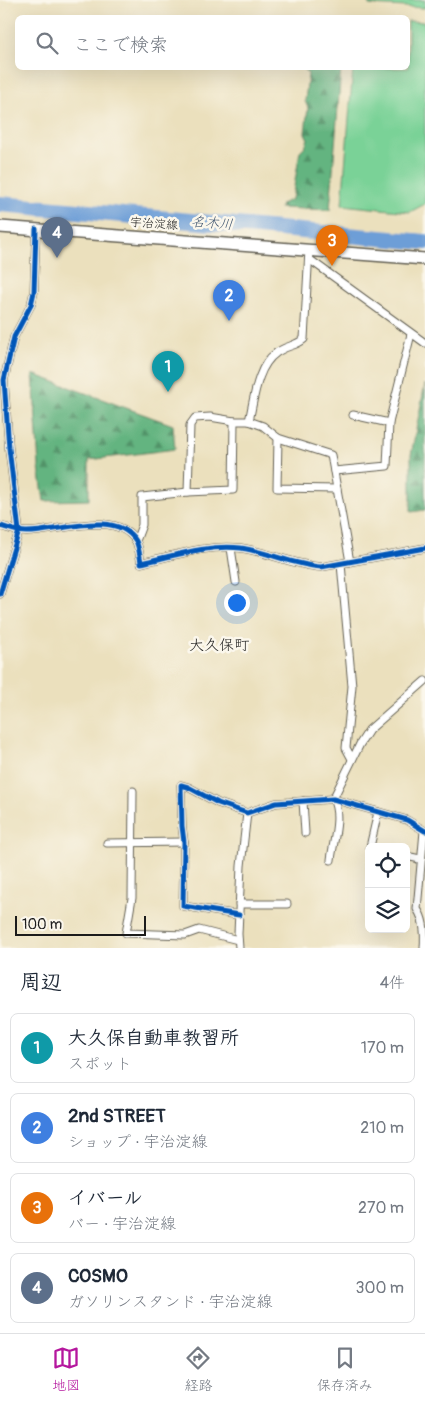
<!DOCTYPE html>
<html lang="ja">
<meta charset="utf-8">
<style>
:root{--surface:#fff;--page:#f2f2f3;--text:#1f2937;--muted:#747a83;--line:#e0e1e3;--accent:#b5179e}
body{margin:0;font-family:Pangolin,"Klee One",sans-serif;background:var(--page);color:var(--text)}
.controls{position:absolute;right:15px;bottom:15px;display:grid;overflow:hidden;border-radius:8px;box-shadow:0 5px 20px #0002}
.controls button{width:45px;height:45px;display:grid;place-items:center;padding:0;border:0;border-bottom:1px solid var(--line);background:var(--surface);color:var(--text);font:25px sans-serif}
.scale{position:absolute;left:15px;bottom:12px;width:131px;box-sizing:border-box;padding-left:5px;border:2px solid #1c1c1c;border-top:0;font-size:14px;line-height:18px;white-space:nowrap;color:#1c1c1c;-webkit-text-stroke:4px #fbf7ec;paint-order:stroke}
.you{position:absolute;left:236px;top:602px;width:18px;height:18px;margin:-12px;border:4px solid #fff;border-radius:50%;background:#1a73e8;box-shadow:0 0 0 8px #1a73e833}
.badge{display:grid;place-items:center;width:32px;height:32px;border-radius:50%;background:var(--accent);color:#fff;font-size:16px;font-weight:700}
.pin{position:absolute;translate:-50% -41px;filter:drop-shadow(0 1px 2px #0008)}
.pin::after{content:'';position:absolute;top:26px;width:18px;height:15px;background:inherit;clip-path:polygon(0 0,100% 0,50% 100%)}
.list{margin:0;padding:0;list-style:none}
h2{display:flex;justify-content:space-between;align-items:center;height:65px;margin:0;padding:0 20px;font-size:21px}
h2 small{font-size:16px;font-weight:400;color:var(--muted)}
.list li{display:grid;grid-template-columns:32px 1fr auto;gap:15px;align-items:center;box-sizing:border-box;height:70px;margin:0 10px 10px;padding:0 10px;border:1px solid var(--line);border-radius:8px}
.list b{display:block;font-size:19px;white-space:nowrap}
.list p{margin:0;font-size:16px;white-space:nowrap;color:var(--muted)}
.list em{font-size:16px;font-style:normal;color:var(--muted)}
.icon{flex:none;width:28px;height:28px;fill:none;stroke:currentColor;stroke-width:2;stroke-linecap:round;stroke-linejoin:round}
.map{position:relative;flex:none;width:425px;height:948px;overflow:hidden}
.search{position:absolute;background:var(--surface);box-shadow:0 5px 20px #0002;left:15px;right:15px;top:15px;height:55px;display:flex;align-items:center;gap:12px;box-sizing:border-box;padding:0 18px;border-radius:8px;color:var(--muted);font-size:19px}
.sheet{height:385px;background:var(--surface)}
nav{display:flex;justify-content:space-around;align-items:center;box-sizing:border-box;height:70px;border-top:1px solid var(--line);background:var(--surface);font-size:14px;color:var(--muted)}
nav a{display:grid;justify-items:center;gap:2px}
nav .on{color:var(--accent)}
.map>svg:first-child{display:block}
.forest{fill:url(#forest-firs);stroke:#40684e}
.park{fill:#7ad297;stroke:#4b775a}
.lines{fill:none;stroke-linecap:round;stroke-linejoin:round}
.river{stroke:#6d9ed7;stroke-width:16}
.street-casing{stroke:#646154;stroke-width:9}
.primary-casing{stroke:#646154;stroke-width:14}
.street{stroke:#fff;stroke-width:7}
.primary{stroke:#fff;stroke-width:11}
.cycleway-casing{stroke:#fbf7ec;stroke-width:8}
.cycleway{stroke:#0057b8;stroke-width:5}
.labels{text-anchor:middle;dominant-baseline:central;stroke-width:5;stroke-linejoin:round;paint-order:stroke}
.street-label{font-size:12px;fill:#1c1c1c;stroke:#fbf7ec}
.water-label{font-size:14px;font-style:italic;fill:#405670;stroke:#fbf7ec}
.quarter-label{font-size:15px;fill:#1c1c1c;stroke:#fbf7ec}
</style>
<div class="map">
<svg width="425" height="948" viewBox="0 0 425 948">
<defs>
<pattern id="forest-firs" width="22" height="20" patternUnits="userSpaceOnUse" patternTransform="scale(1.25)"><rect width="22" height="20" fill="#63b480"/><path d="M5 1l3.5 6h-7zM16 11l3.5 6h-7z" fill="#519268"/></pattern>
</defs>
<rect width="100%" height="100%" fill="#fbf7ec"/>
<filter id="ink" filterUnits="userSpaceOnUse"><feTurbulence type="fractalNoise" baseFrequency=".02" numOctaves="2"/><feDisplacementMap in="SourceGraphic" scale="10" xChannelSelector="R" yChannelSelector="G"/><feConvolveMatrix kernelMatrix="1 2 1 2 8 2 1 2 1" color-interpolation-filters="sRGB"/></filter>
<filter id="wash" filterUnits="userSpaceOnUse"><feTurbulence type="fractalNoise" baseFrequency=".0096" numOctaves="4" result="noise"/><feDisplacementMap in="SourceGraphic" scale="20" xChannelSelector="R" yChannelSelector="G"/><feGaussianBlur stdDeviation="1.12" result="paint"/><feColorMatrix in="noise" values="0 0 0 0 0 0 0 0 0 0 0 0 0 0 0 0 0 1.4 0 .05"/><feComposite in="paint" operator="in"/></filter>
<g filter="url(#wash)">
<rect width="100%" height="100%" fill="#ebe0bd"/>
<!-- forest -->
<g class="forest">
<polygon points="303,68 341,68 330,210 280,208 281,204 292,199 300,151 305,146 308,139 305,133 308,108 305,101 308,74"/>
<polygon points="33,374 173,425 175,449 89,460 89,500 44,501 39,467"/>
<polygon points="425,384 425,510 411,512 411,455"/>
</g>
<!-- park -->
<g class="park">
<polygon points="369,0 425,0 425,8 369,5"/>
<polygon points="408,21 425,22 425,204 410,212 342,205 353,68 408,68"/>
</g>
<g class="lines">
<!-- river -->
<polyline class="river" points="0,204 425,242"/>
</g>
</g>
<g filter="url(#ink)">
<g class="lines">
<defs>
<g id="street">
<polyline points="309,259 425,343"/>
<polyline points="353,415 389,423"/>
<path d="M249 421C254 399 257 366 276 353 285 346 296 346 304 339L309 250"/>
<polyline points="278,438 277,488 337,489"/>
<polyline points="334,471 387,466 389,423 411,334"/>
<polyline points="188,492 190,425 195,418 210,417 234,421"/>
<path d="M0 526C8 528 18 532 26 532 55 533 116 508 136 541 139 547 140 556 141 563 173 556 208 544 241 548 268 552 294 565 321 567L425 548"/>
<polyline points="136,541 142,525 142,497 188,492 233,490 234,421 249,421 263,426 278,438 331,455 350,562"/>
<polyline points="231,548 236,582"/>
<polyline points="341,564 352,686 346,748 352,759"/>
<polyline points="0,594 19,531 9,448 4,380 14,337 31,305 34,292 36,229"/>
<polyline points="133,791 132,898 126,933 185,935 199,930 238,940"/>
<polyline points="303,801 305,833"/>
<path d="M424 831 417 909C425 920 425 935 424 948"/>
<polyline points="107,843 184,842"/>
<polyline points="370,847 378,812"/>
<polyline points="406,856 420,859"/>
<path d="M331 860C333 842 342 816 333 799L360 744 369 730 425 681"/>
<polyline points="239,904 287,904"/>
<polyline points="239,915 183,906 184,842 182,826 181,785 188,787 218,803 247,813 276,803 333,799 407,820 425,831"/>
<polyline points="239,948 238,934 241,866 247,813"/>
</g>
<polyline id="primary" points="0,227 425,259"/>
</defs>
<!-- street casing -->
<use href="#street" class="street-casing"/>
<!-- primary casing -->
<use href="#primary" class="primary-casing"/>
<!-- street -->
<use href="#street" class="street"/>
<!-- primary -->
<use href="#primary" class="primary"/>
<defs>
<g id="cycleway">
<path d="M0 526C8 528 18 532 26 532 55 533 116 508 136 541 139 547 140 556 141 563 173 556 208 544 241 548 268 552 294 565 321 567L425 548"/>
<polyline points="0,594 19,531 9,448 4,380 14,337 31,305 34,292 36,229"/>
<polyline points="239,915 183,906 184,842 182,826 181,785 188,787 218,803 247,813 276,803 333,799 407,820 425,831"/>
</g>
</defs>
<!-- cycleway casing -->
<use href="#cycleway" class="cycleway-casing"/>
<!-- cycleway -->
<use href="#cycleway" class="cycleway"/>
</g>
</g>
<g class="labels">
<!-- street labels -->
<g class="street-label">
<text transform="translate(154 224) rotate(4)">宇治淀線</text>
</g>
<!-- water labels -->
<g class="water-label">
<text transform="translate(212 223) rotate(5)">名木川</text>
</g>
<!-- quarter labels -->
<g class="quarter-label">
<text x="219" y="645">大久保町</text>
</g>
</g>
</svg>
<div class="controls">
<button><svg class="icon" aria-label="locate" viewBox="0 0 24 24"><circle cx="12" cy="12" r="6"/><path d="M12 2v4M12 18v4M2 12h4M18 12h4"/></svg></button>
<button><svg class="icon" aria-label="layers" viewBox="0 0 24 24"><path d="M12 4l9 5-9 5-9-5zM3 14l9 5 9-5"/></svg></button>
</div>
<div class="scale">100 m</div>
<div class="you"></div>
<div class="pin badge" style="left:168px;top:392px;background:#0f9aa8">1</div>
<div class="pin badge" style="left:229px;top:321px;background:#3f7fe0">2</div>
<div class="pin badge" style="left:332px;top:266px;background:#e8710a">3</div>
<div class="pin badge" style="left:57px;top:258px;background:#5c6f8a">4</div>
<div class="search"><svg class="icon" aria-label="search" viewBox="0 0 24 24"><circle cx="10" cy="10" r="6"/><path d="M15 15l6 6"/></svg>ここで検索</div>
</div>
<section class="sheet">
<h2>周辺<small>4件</small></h2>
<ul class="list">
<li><span class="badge" style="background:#0f9aa8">1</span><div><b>大久保自動車教習所</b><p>スポット</p></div><em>170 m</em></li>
<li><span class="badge" style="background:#3f7fe0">2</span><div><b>2nd STREET</b><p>ショップ · 宇治淀線</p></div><em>210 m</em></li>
<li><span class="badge" style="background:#e8710a">3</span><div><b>イバール</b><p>バー · 宇治淀線</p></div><em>270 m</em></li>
<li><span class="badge" style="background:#5c6f8a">4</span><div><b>COSMO</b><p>ガソリンスタンド · 宇治淀線</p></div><em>300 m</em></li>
</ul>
</section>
<nav>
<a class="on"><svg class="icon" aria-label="map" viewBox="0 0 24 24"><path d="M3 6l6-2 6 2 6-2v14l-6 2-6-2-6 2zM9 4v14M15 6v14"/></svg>地図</a>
<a><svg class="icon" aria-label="directions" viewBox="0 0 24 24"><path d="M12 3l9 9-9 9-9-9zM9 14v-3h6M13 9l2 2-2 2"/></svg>経路</a>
<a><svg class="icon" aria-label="saved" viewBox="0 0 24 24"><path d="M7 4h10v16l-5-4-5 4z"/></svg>保存済み</a>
</nav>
